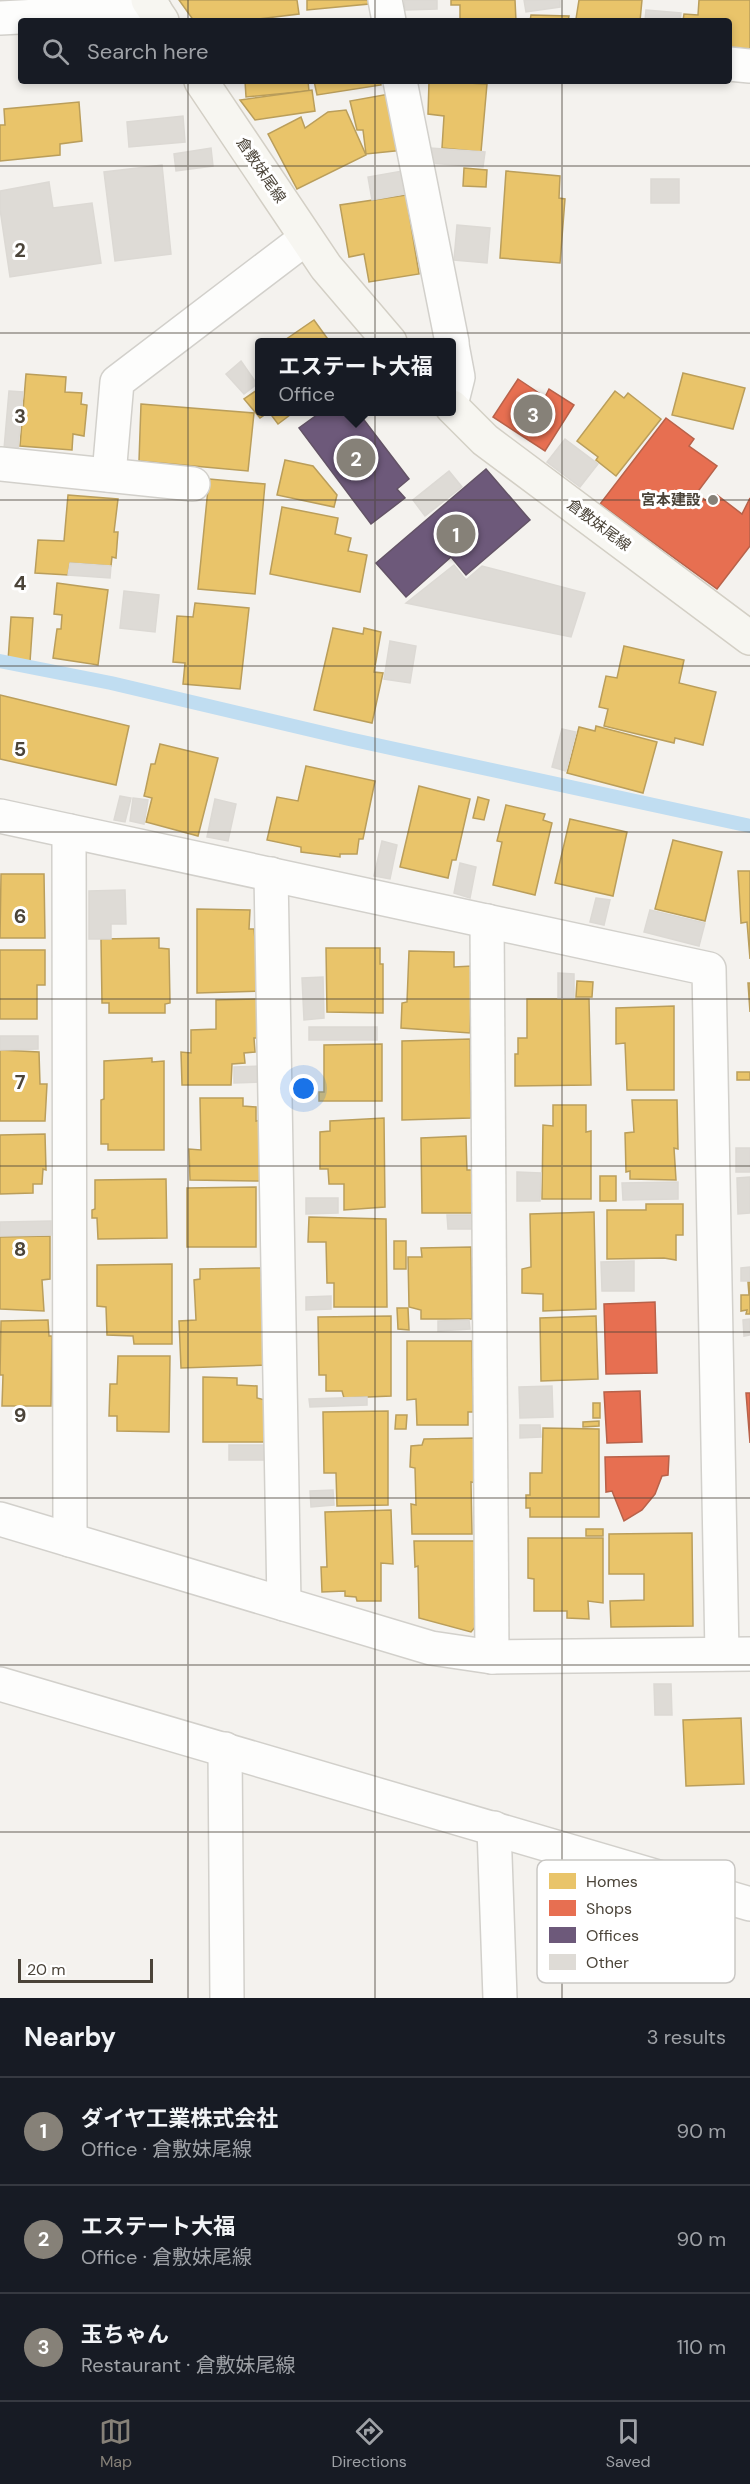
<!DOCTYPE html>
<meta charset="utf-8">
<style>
:root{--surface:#171b24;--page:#20242c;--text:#f1f3f6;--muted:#9ea1a6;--line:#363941;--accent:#868178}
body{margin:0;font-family:"DM Sans","Noto Sans JP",sans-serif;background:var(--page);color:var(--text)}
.scale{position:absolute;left:18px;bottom:15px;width:135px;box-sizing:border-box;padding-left:6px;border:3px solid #4b4439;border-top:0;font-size:16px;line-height:21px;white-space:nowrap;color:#4b4439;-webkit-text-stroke:4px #fff;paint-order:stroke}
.you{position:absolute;left:304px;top:1089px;width:21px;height:21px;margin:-15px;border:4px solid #fff;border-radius:50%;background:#1a73e8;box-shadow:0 0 0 9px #1a73e833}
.badge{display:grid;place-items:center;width:39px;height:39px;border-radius:50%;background:var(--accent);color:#fff;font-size:20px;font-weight:700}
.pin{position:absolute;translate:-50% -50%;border:3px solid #fff;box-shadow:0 2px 6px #0006}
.popup{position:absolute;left:255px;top:338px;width:201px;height:78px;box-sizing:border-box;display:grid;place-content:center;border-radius:6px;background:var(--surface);filter:drop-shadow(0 2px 4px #0005);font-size:20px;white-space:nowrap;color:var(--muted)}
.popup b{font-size:22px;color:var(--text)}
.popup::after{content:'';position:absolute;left:50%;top:100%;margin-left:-12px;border:12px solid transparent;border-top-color:var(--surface)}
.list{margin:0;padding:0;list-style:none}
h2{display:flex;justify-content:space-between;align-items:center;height:78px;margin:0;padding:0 24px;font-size:26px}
h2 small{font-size:20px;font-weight:400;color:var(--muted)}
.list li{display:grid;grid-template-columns:39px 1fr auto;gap:18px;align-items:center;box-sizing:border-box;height:108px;padding:0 24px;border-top:2px solid var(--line)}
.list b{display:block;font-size:22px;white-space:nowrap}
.list p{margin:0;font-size:20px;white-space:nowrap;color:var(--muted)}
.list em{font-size:20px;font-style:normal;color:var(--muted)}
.icon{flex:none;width:33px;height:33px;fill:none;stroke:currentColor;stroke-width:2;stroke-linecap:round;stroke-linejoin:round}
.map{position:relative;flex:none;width:750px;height:1998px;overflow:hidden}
.search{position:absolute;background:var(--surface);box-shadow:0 3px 9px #0003;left:18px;right:18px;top:18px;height:66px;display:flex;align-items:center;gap:15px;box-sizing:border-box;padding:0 21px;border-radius:6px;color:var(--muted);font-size:22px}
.sheet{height:402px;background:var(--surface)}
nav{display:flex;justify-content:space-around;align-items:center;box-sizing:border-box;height:84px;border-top:2px solid var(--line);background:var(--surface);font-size:16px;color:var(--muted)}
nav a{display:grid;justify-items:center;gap:3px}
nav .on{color:var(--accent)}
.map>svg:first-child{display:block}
.homes{fill:#e9c46a;stroke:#ba9e5b;stroke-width:1.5}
.shops{fill:#e76f51;stroke:#b8624a;stroke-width:1.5}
.offices{fill:#6d597a;stroke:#635366;stroke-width:1.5}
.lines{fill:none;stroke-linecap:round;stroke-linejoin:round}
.stream{stroke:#c0ddf1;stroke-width:14}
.building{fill:#dedbd6;stroke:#dcd9d4;stroke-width:1.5}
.minor-casing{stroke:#d2d0cb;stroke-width:36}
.secondary-casing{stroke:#d3cfc5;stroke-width:36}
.minor{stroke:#fdfdfc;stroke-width:33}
.secondary{stroke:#f7f6f1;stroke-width:33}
.grid{fill:none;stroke:#4b4439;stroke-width:1.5;stroke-opacity:0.55}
.poi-dot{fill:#868178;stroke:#fff;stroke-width:2}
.labels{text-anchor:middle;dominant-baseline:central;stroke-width:6;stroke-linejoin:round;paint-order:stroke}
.street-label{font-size:15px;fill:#4b4439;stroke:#fff}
.poi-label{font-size:15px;font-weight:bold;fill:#4b4439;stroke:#fff;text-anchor:end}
.key{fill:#fff;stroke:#c9c7c4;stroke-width:1.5}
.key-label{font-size:16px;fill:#4b4439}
.grid-label{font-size:20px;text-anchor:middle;font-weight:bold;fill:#4b4439;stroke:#fff;stroke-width:6;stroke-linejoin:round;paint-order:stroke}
</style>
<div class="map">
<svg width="750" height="1998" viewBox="0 0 750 1998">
<rect width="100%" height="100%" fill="#f4f2ee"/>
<!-- homes -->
<g class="homes">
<polygon points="179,0 297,0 299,14 242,21 194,21"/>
<polygon points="307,0 368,0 369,4 307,10"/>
<polygon points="451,0 515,0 516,21 460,21 460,5 451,5"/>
<polygon points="579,0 642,0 640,21 576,19"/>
<polygon points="699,0 750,0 750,49 729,47 729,21 683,21 684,14 698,15"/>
<polygon points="531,15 569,16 568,21 530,21"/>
<polygon points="245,81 308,81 309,91 246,97"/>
<polygon points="314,81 380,81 381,85 317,95"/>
<polygon points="429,81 487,84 481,152 442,148 444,116 428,114"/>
<polygon points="312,90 315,111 255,120 240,100"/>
<polygon points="389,94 404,150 366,154 363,130 357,130 350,101"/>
<polygon points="79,102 82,141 60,144 60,155 0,161 0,125 5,125 4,109"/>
<polygon points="346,110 366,155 297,189 268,134 301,117 305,128 328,112"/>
<polygon points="464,168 487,170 486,187 463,186"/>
<polygon points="506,171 560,176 559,198 565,199 560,263 500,258"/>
<polygon points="406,195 419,274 369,282 364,254 349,257 340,205"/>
<polygon points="314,320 330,342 282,342"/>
<polygon points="683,373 745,388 733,429 672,415"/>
<polygon points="26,374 66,377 65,392 82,393 81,404 87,405 84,436 73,434 72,450 20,446"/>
<polygon points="260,388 260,412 294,412 278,424 269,412 260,418 244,399"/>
<polygon points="615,391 624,398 628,393 661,419 616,476 596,460 598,457 577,441"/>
<polygon points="141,404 254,413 248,471 139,461"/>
<polygon points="285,460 313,466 337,495 334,507 277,495"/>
<polygon points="209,479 265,484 255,594 198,589"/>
<polygon points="68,495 118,499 114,532 118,532 116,558 112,557 111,566 70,563 68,575 35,573 38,540 64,541"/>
<polygon points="282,507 338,518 335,534 351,538 348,551 367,555 360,592 270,574"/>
<polygon points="57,583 108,590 98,665 53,658 57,629 61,629 62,615 54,614"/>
<polygon points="195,603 249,608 240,689 183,684 185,663 173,662 177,616 193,617"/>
<polygon points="11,617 33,618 30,662 8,661"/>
<polygon points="333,628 363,634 364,628 381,632 374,672 383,673 372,723 314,710"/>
<polygon points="624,646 684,660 679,683 716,692 703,745 675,738 674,743 604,726 608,709 599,707 606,676 617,678"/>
<polygon points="0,695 129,726 116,785 0,759"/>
<polygon points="596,726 657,742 643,793 567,773 579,727 595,731"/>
<polygon points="160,744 218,758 198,836 146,822 152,798 144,796 145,792 151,764 155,764"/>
<polygon points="306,766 375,781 363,839 359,839 357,854 340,854 340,857 301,852 301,847 267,840 277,797 298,801"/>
<polygon points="419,786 470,799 456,860 452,860 448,878 400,867"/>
<polygon points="478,797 489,800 484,820 473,818"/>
<polygon points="506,805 545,814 543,820 552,823 535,895 493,885 502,842 497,841"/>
<polygon points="570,819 627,832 613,896 555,883"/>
<polygon points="673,840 722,852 705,921 655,909"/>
<polygon points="738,871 750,871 750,959 747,922 741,923"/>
<polygon points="1,874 44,874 45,938 0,938"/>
<polygon points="197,909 250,910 249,929 254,929 260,991 197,993"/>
<polygon points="159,938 159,948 169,949 170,1003 165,1004 165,1013 109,1013 109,1003 102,1003 101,939"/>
<polygon points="326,948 380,948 380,964 383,964 383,1013 327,1012"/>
<polygon points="0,950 45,950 45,985 37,985 37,1019 0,1019"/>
<polygon points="409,951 454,952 454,967 472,966 470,1033 401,1028 402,1003 407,1002"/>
<polygon points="577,981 593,982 592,997 576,997"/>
<polygon points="748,983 750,983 750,1012"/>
<polygon points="259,999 260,1038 254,1038 255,1052 244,1053 245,1063 232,1064 231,1085 182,1085 181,1052 191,1053 191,1030 216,1029 216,1000"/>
<polygon points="527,999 589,999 591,1085 515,1086 515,1054 518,1054 518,1038 527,1038"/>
<polygon points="674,1006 674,1090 627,1090 625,1043 616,1044 616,1008"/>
<polygon points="470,1039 471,1118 402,1120 402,1041"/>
<polygon points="382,1044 382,1101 319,1101 319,1092 324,1092 324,1045"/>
<polygon points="0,1050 39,1052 40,1084 47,1084 45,1121 0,1121"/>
<polygon points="152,1058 152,1062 164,1061 164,1150 108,1150 108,1144 101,1144 101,1100 104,1099 104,1061"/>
<rect x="737" y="1072" width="13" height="8"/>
<polygon points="200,1098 243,1098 243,1106 256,1107 256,1121 262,1120 262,1181 190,1180 189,1149 201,1150"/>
<polygon points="632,1100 677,1100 678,1149 674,1148 676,1180 630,1179 630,1171 626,1172 625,1133 634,1132"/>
<polygon points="553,1105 586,1105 586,1132 591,1131 591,1199 542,1199 543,1125 553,1126"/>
<polygon points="384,1118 385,1207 344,1210 344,1184 329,1184 328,1169 320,1169 320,1132 330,1131 330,1121"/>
<polygon points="45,1134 46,1170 43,1169 42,1184 33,1184 33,1193 0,1194 0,1135"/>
<polygon points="466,1136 467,1170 476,1170 476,1213 422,1213 421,1138"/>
<rect x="600" y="1176" width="16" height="25"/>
<polygon points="166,1179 167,1238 98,1239 97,1218 92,1218 92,1210 95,1209 95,1180"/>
<polygon points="256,1187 256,1247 187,1247 187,1188"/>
<polygon points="646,1204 683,1204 683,1235 676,1235 676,1260 664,1258 607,1259 607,1210 646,1210"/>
<polygon points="594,1212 596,1309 543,1311 543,1294 522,1293 522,1269 531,1267 530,1214"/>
<polygon points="309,1217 386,1219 387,1307 334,1307 334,1283 327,1283 326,1242 308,1242"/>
<polygon points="50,1236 50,1279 42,1280 44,1311 0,1309 0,1237"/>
<rect x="394" y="1241" width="12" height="28"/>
<polygon points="471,1247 472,1319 421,1319 421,1310 409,1307 408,1257 422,1257 421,1248"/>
<polygon points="172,1264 172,1344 134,1344 133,1336 107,1335 106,1307 97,1306 97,1265"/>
<polygon points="261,1268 268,1365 181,1368 179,1321 196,1320 194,1280 200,1279 200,1269"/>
<polygon points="748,1282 750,1282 750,1314 746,1314 747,1310 741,1311 741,1295 749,1295"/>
<polygon points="397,1308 408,1308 409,1330 398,1329"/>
<polygon points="391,1316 391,1396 344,1398 342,1391 326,1391 326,1375 319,1375 318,1317"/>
<polygon points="596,1316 598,1379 541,1381 540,1318"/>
<polygon points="48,1320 49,1336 52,1336 51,1406 2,1406 3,1375 0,1375 1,1321"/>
<polygon points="407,1341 472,1341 473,1412 468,1412 468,1425 417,1425 416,1399 407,1400"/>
<polygon points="118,1356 170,1356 169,1432 117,1431 117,1416 109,1416 110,1384 117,1384"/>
<polygon points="203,1377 237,1378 237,1385 257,1386 257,1398 265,1400 264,1442 203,1442"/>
<rect x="593" y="1403" width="7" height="15"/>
<polygon points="388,1411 388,1505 337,1506 336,1473 324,1473 323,1412"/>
<polygon points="396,1415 407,1415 406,1429 395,1429"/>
<polygon points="599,1421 599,1426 583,1427 583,1422"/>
<polygon points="543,1428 599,1429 599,1517 530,1517 530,1508 526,1508 526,1495 530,1495 530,1473 542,1473"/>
<polygon points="475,1438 476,1483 471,1482 472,1534 412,1534 411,1504 416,1505 415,1468 410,1467 411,1446 422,1445 424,1439"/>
<polygon points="391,1510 393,1564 381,1563 381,1601 357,1601 356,1597 345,1596 345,1591 322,1592 321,1567 327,1567 325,1512"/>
<rect x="586" y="1529" width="17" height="7"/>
<polygon points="692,1533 693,1626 611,1627 610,1601 644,1600 644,1574 609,1574 609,1534"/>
<polygon points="528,1538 603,1538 603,1603 588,1601 589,1619 567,1618 567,1611 534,1611 534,1579 528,1578"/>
<polygon points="414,1541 477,1541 476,1626 471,1632 419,1618 418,1566 415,1567"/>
<polygon points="741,1718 744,1784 686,1786 683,1720"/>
</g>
<!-- shops -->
<g class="shops">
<polygon points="518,379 545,397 549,389 574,405 545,451 493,417"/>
<polygon points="666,418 694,439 689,446 717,466 696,494 710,503 717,495 742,514 750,498 750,546 717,589 600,504"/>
<polygon points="655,1302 657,1373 606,1374 604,1304"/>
<polygon points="640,1391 642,1442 607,1443 604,1392"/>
<polygon points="746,1393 750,1393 750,1443"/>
<polygon points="669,1456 668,1475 662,1476 655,1494 642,1510 624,1521 612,1491 606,1492 605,1457"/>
</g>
<!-- offices -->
<g class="offices">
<polygon points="321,412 358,412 409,479 397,489 405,498 371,524 299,428"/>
<polygon points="486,469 530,520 466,575 451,557 406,597 376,563"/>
</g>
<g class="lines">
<!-- stream -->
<polyline class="stream" points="0,661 111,683 349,739 750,826"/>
</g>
<!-- building -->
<g class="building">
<polygon points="404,0 437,0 437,9 405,10"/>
<polygon points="524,0 560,0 560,7 526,12"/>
<polygon points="646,10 681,13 680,21 645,21"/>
<polygon points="183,116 185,142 129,147 127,122"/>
<polygon points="211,148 213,166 176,171 174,154"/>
<polygon points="430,148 485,152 483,167 428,163"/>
<polygon points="162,165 171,254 115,261 104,172"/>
<polygon points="402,171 405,194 372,200 368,177"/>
<rect x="651" y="179" width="28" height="24"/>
<polygon points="49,182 53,208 92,203 101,263 10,277 0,209 0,191"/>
<polygon points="457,225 490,228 487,263 454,260"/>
<polygon points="241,361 257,384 244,394 226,374"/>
<polygon points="9,391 23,392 18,450 4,449"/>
<polygon points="565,439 598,464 580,487 547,462"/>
<polygon points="449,471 462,487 425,516 413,500"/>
<polygon points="70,563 111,566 110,578 68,575"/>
<polygon points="454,565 466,580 482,566 585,593 571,637 406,603"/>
<polygon points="124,591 159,595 155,632 120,628"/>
<polygon points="390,641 416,646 410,683 384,679"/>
<polygon points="562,729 576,732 566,771 552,767"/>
<polygon points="120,796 131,798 125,822 114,820"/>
<polygon points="133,798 148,800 144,824 130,821"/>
<polygon points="215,799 236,804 228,841 207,837"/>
<polygon points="382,841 397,845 390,879 374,876"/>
<polygon points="460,863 476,867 470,898 454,893"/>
<polygon points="125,890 126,924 111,924 111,939 89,939 89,891"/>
<polygon points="596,898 610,900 604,925 590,922"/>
<polygon points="650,910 705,923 699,946 644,932"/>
<polygon points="558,973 574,974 574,998 558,998"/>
<polygon points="323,977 324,1018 304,1020 302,978"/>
<rect x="309" y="1027" width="68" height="13"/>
<polygon points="0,1036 38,1036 38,1049 0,1050"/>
<polygon points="263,1066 263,1082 234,1083 234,1067"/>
<rect x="736" y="1148" width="14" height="24"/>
<polygon points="517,1172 541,1173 540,1201 517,1201"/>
<polygon points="750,1177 750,1213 738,1214 737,1178"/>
<polygon points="678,1182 678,1199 623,1200 622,1183"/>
<polygon points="306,1198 338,1198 338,1213 306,1214"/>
<polygon points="447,1215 476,1215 476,1229 448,1229"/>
<polygon points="51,1221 51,1235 0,1236 0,1222"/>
<polygon points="634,1261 634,1291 602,1291 601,1262"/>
<polygon points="750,1267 750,1281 741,1281 741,1268"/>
<polygon points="331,1296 331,1309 306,1310 306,1297"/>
<polygon points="750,1319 750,1335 744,1336 743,1320"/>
<polygon points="469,1320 470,1329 438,1331 438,1321"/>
<polygon points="552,1386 553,1417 520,1418 519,1387"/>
<polygon points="367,1397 367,1405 310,1407 309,1399"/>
<polygon points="520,1425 540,1425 541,1437 520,1438"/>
<rect x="229" y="1445" width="35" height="15"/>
<polygon points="333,1490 334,1505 311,1507 310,1491"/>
<polygon points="654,1684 671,1684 672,1715 655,1715"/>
</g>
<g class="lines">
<defs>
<g id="minor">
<polyline points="385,0 389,21"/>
<polyline points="0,18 155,10"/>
<polyline points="729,64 750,66"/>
<polyline points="400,81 452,342"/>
<polyline points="452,345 458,377 452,401"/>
<polyline points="0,464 193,484"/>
<polyline points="109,475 117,382 306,238"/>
<polyline points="0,816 709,969 722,1654"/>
<polyline points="69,831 70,1540"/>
<polyline points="271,874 284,1604"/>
<polyline points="487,921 492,1657"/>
<polyline points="0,1519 431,1648 492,1657 750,1654"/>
<polyline points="0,1684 750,1904"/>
<polyline points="225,1749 227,1998"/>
<polyline points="494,1828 500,1998"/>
</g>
<g id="secondary">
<polyline points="148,0 162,21"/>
<polyline points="201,81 326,267 390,342"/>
<polyline points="452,407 485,440 750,638"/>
</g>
</defs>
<!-- minor casing -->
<use href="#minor" class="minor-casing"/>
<!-- secondary casing -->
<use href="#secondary" class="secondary-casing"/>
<!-- minor -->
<use href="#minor" class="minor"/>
<!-- secondary -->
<use href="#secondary" class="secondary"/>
</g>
<!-- grid -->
<path class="grid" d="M188 0V21M375 0V21M562 0V21M188 81V1998M375 81V1998M562 81V1998M0 166H750M0 333H750M0 500H750M0 666H750M0 832H750M0 999H750M0 1166H750M0 1332H750M0 1498H750M0 1665H750M0 1832H750"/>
<!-- markers -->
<circle class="poi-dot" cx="713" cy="500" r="6"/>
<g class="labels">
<!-- street labels -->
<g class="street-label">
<text transform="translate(261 170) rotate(56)">倉敷妹尾線</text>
<text transform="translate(599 525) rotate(37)">倉敷妹尾線</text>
</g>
<!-- poi labels -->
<g class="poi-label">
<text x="701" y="500">宮本建設</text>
</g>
</g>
<!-- legend -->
<rect x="537" y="1860" width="198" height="123" rx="9" class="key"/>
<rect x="549" y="1873" width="27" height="16" fill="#e9c46a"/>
<rect x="549" y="1900" width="27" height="16" fill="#e76f51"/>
<rect x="549" y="1927" width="27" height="16" fill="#6d597a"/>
<rect x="549" y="1954" width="27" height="16" fill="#dedbd6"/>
<g class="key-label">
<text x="586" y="1887">Homes</text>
<text x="586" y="1914">Shops</text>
<text x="586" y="1941">Offices</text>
<text x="586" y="1968">Other</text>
</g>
<g class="grid-label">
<text x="20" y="257">2</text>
<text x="20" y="423">3</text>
<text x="20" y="590">4</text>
<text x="20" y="756">5</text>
<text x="20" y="923">6</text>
<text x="20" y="1089">7</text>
<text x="20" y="1256">8</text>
<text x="20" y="1422">9</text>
</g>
</svg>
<div class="scale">20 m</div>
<div class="you"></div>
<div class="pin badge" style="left:456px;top:534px">1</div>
<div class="pin badge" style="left:356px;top:458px">2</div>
<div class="popup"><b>エステート大福</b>Office</div>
<div class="pin badge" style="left:533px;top:414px">3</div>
<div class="search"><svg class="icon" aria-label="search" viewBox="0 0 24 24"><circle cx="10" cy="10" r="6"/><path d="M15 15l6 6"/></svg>Search here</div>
</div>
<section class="sheet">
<h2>Nearby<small>3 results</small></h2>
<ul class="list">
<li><span class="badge">1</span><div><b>ダイヤ工業株式会社</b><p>Office · 倉敷妹尾線</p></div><em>90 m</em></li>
<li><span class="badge">2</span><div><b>エステート大福</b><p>Office · 倉敷妹尾線</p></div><em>90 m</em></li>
<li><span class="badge">3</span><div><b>玉ちゃん</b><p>Restaurant · 倉敷妹尾線</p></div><em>110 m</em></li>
</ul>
</section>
<nav>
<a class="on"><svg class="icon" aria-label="map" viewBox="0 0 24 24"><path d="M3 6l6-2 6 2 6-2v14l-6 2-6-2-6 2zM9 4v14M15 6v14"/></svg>Map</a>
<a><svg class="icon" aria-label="directions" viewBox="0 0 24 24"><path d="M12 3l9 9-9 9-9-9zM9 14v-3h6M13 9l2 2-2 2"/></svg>Directions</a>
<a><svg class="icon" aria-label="saved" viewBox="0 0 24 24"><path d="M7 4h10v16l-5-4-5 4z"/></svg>Saved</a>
</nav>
